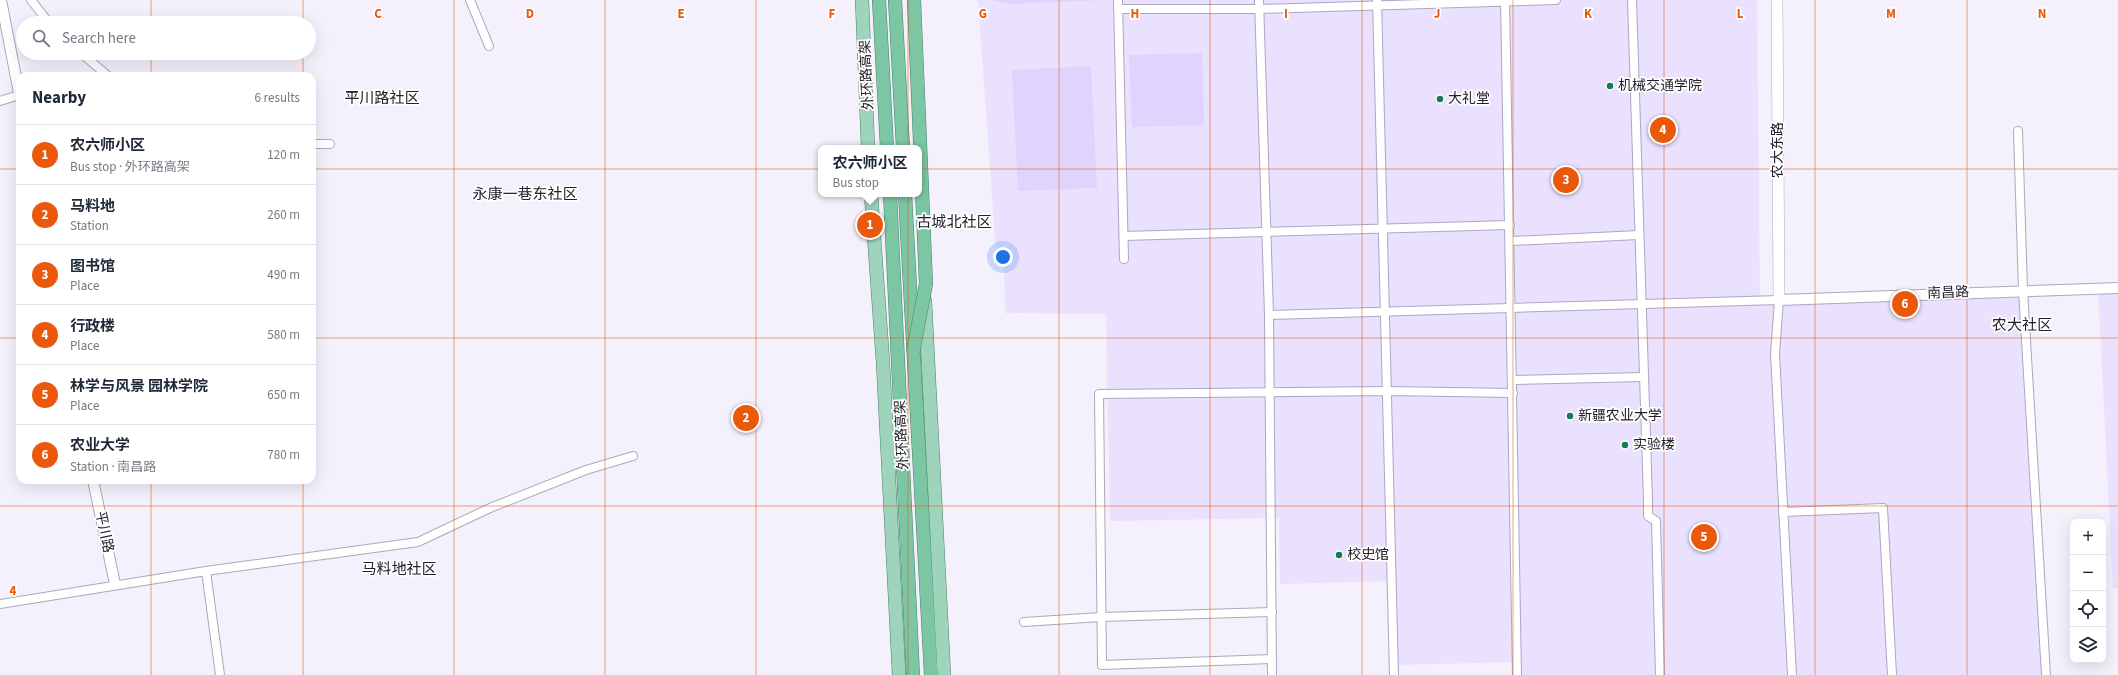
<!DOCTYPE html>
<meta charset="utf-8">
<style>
:root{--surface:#fff;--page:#f6f6f7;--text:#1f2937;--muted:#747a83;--line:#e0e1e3;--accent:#ea580c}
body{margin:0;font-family:"Source Sans 3","Noto Sans SC",sans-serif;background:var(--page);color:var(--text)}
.controls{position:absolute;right:12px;bottom:12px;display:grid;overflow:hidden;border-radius:8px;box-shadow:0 4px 16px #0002}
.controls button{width:36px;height:36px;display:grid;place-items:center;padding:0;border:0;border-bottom:1px solid var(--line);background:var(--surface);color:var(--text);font:20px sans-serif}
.you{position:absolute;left:1003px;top:257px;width:14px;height:14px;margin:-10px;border:3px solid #fff;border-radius:50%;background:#1a73e8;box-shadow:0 0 0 6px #1a73e833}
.badge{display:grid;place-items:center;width:26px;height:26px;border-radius:50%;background:var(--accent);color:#fff;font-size:13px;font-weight:700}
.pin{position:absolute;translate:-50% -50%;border:2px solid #fff;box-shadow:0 1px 4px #0006}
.popup{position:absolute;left:818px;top:145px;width:104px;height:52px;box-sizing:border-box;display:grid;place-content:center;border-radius:8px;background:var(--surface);filter:drop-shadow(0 1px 3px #0005);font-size:13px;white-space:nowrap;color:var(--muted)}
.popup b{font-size:15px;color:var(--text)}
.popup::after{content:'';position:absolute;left:50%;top:100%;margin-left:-8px;border:8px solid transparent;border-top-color:var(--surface)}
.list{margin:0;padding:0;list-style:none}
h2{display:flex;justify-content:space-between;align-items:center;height:52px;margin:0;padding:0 16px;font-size:17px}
h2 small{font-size:13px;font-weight:400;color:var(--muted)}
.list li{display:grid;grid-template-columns:26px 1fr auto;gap:12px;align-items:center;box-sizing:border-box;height:60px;padding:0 16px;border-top:1px solid var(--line)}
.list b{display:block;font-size:15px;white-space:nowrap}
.list p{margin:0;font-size:13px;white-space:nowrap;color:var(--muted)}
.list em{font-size:13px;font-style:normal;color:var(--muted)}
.icon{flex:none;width:22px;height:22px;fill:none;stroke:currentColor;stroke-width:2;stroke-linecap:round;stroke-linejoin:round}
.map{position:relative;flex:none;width:2118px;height:675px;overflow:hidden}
.search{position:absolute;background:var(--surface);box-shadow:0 4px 16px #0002;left:16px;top:16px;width:300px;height:44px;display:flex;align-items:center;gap:10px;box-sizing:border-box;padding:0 14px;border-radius:22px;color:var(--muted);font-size:15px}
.panel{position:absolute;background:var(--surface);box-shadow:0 4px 16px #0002;left:16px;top:72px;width:300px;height:412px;border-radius:12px}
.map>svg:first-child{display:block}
.built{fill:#e9e1fd}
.grass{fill:#e0d3fd}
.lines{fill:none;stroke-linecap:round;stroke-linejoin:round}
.minor-casing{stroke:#aea6c1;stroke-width:10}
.tertiary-casing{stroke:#aea6c1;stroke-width:12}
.secondary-casing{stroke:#aea6c1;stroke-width:12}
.primary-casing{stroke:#47826a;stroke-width:14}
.trunk-casing{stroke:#47826a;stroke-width:14}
.minor{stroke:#fff;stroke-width:8}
.tertiary{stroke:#fff;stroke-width:10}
.secondary{stroke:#fff;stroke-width:11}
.primary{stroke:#9dd4bb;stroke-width:13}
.trunk{stroke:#7cc6a4;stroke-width:13}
.trunk-bridge-casing{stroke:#47826a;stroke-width:14;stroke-linecap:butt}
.trunk-bridge{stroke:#7cc6a4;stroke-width:13}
.grid{fill:none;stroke:#e8590c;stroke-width:1;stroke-opacity:0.55}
.poi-dot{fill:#147b55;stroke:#fff;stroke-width:1.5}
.labels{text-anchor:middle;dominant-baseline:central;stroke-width:3.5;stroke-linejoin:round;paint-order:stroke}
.street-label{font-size:14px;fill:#23202a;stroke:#fff}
.poi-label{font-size:14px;fill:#23202a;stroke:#fff;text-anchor:start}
.neighbourhood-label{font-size:15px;fill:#23202a;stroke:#fff}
.grid-label{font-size:13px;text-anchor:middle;font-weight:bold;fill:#e8590c;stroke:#fff;stroke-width:3.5;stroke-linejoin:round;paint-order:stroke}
</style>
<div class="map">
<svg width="2118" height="675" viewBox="0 0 2118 675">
<rect width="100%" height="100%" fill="#f4f0fc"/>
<!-- built -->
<g class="built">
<polygon points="978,0 1757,0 1760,301 2023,290 2048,675 1517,675 1517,662 1394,665 1392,581 1280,584 1279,518 1110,521 1106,314 1005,313 1004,252 996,252"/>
<polygon points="2098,288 2118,288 2118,588 2113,588"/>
</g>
<!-- grass -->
<g class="grass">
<polygon points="991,0 1104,0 1008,4"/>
<polygon points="1202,53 1204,125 1132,127 1129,55"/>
<polygon points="1091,66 1097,188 1018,191 1012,70"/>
</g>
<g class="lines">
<defs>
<g id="minor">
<polyline points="31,0 49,23"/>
<polyline points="470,0 489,46"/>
<polyline points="1118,0 1124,259"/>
<polyline points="1259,0 1269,315 1272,675"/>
<polyline points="1377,0 1394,675"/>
<polyline points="1505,0 1517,675"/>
<polyline points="1632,0 1648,500 1648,516 1656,521 1660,675"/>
<polyline points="1118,9 1259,9 1556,0"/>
<polyline points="81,53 108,76"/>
<polyline points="0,101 19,95"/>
<polyline points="2018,131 2023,290 2046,675"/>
<polyline points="312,144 330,144"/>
<polyline points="1124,236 1510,225"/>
<polyline points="1511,241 1639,235"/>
<polyline points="1269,315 1779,300 1775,354 1792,675"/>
<polyline points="1513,380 1643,377"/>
<polyline points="1783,512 1883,508 1892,675"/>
<polyline points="206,571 220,675"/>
<polyline points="0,604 206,571 418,542 490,508 586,470 633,456"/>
<polyline points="1024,622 1101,617 1272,612"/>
<polyline points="1272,659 1102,665 1099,394 1387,391 1513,393"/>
</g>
<g id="tertiary">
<polyline points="1,0 20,98"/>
<polyline points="1779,300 2118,288"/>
<polyline points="93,480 115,584"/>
</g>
<polyline id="secondary" points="1777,0 1779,300"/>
<g id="primary">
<polyline points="862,0 868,148"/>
<polyline points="871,194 883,363 899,675"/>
<polyline points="925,301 944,675"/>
</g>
<g id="trunk">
<polyline points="879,0 887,148"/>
<polyline points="895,0 903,148"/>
<polyline points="890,194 913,675"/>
<polyline points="905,194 931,675"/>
</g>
</defs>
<!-- minor casing -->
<use href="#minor" class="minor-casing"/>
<!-- tertiary casing -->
<use href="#tertiary" class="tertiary-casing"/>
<!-- secondary casing -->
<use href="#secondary" class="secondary-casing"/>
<!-- primary casing -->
<use href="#primary" class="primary-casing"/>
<!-- trunk casing -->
<use href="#trunk" class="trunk-casing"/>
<!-- minor -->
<use href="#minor" class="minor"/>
<!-- tertiary -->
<use href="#tertiary" class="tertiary"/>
<!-- secondary -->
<use href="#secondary" class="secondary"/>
<!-- primary -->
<use href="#primary" class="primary"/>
<!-- trunk -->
<use href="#trunk" class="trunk"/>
<defs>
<polyline id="trunk-bridge" points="913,352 926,284 914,0"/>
</defs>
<!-- trunk-bridge casing -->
<use href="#trunk-bridge" class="trunk-bridge-casing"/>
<!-- trunk-bridge -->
<use href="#trunk-bridge" class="trunk-bridge"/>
</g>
<!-- grid -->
<path class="grid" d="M151 0V23M303 0V23M454 0V675M605 0V675M756 0V675M908 0V675M1059 0V675M1210 0V675M1362 0V675M1513 0V675M1664 0V675M1815 0V675M1967 0V675M151 53V76M303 53V76M0 169H20M312 169H2118M0 338H20M312 338H2118M151 480V675M303 480V675M0 506H2118"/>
<!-- markers -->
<g class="poi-dot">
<circle cx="1610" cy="86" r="4"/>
<circle cx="1440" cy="99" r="4"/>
<circle cx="1570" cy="416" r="4"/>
<circle cx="1625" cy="445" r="4"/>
<circle cx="1339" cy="555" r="4"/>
</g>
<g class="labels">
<!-- street labels -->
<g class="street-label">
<text transform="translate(867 75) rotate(-93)">外环路高架</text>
<text transform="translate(1778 150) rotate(-90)">农大东路</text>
<text transform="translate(1948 293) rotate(-2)">南昌路</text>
<text transform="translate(902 435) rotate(-93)">外环路高架</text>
<text transform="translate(104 532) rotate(78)">平川路</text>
</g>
<!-- poi labels -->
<g class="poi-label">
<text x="1618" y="86">机械交通学院</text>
<text x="1448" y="99">大礼堂</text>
<text x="1578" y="416">新疆农业大学</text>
<text x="1633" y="445">实验楼</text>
<text x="1347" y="555">校史馆</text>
</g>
<!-- neighbourhood labels -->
<g class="neighbourhood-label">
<text x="382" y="98">平川路社区</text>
<text x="525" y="194">永康一巷东社区</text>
<text x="954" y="222">古城北社区</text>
<text x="2022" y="325">农大社区</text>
<text x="399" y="569">马料地社区</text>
</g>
</g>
<g class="grid-label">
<text x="378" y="18">C</text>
<text x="530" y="18">D</text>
<text x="681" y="18">E</text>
<text x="832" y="18">F</text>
<text x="983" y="18">G</text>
<text x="1135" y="18">H</text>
<text x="1286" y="18">I</text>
<text x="1437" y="18">J</text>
<text x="1588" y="18">K</text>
<text x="1740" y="18">L</text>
<text x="1891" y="18">M</text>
<text x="2042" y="18">N</text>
<text x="13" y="595">4</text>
</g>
</svg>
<div class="controls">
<button>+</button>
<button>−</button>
<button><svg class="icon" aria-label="locate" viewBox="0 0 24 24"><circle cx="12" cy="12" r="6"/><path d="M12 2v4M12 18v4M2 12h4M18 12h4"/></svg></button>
<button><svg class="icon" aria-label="layers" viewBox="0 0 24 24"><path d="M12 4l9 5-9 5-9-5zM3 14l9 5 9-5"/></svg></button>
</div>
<div class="you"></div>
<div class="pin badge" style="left:870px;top:225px">1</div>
<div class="popup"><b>农六师小区</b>Bus stop</div>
<div class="pin badge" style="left:746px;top:418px">2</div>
<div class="pin badge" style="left:1566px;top:180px">3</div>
<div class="pin badge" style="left:1663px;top:130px">4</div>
<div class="pin badge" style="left:1704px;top:537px">5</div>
<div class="pin badge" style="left:1905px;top:304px">6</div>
<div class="search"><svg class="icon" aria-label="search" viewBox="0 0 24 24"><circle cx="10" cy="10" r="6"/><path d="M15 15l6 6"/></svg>Search here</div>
<section class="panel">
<h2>Nearby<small>6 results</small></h2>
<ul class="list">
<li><span class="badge">1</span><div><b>农六师小区</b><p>Bus stop · 外环路高架</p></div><em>120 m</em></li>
<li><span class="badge">2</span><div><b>马料地</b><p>Station</p></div><em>260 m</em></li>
<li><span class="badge">3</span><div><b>图书馆</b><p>Place</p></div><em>490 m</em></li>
<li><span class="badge">4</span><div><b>行政楼</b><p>Place</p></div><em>580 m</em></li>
<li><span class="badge">5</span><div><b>林学与风景 园林学院</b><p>Place</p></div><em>650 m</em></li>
<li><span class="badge">6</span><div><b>农业大学</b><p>Station · 南昌路</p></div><em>780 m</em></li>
</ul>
</section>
</div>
